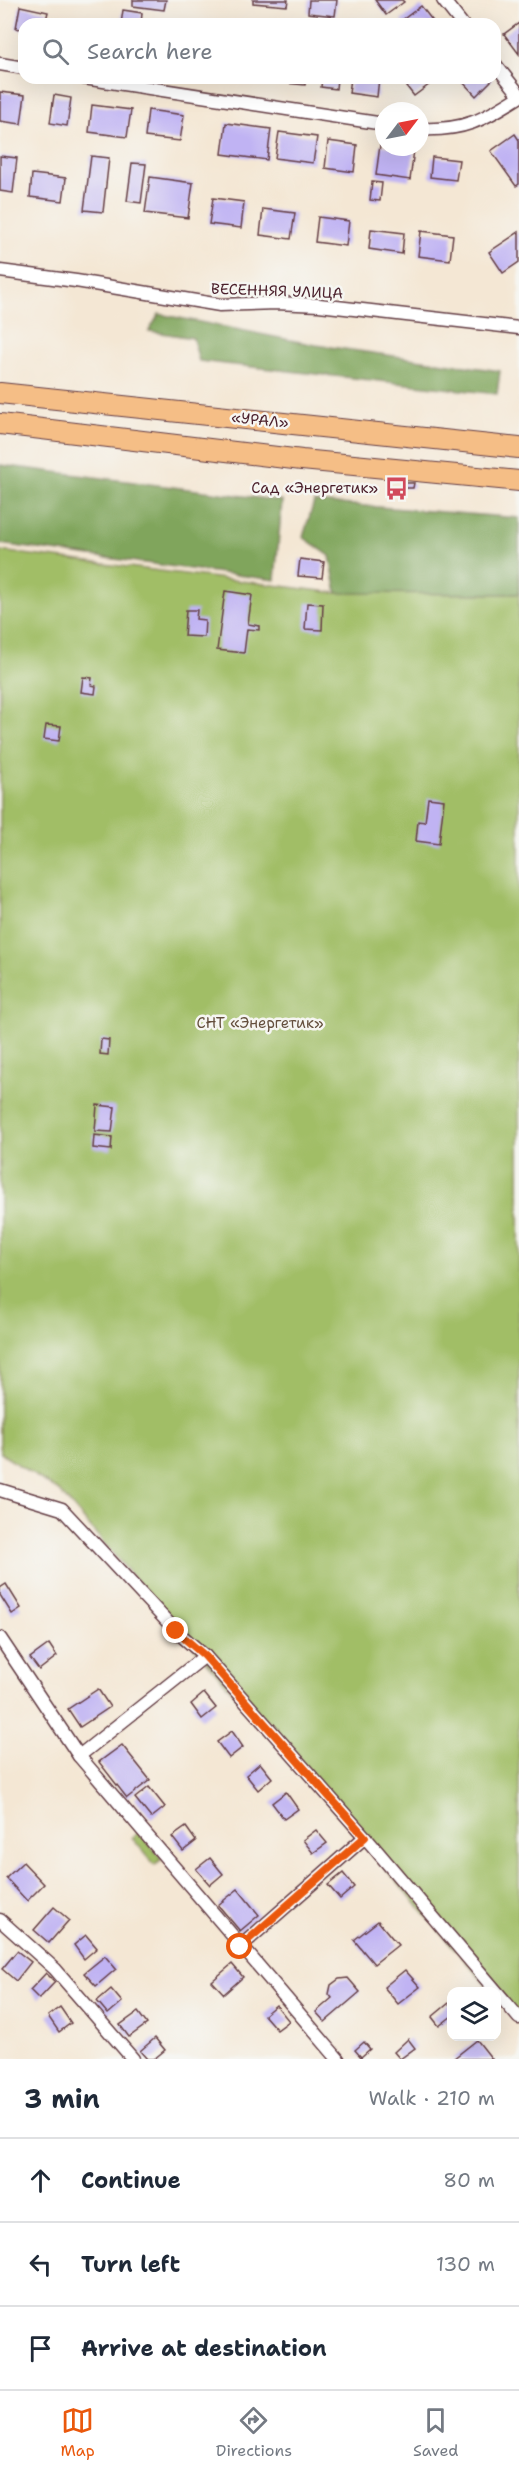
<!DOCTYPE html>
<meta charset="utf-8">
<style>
:root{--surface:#fff;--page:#f2f2f3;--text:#1f2937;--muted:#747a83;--line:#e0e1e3;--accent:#ea580c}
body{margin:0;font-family:"Shantell Sans",sans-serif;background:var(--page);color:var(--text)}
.controls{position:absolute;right:18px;bottom:18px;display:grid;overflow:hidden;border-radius:12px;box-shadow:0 6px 24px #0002}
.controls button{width:54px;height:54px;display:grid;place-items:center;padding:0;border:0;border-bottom:2px solid var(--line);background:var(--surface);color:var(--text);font:30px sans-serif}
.compass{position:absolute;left:375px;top:102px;width:54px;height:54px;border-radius:50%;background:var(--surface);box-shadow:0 6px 24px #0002;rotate:58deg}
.stop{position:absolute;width:18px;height:18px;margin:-14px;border:4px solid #ea580c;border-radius:50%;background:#fff}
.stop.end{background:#ea580c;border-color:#fff;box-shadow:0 2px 6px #0008}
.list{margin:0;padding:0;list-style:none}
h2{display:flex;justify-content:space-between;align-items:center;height:78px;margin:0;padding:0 24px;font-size:26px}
h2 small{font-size:20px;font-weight:400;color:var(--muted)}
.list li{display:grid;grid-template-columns:39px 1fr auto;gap:18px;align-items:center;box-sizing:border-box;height:84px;padding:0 24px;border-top:2px solid var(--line)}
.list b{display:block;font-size:22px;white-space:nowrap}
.list em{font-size:20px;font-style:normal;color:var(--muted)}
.icon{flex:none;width:33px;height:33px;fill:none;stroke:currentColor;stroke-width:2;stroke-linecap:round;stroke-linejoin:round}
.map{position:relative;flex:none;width:519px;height:2059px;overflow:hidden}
.search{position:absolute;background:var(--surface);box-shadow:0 6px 24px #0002;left:18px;right:18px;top:18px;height:66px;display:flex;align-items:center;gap:15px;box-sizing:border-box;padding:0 21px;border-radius:18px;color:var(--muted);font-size:22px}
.sheet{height:330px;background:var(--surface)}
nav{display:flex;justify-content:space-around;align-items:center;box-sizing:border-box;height:84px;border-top:2px solid var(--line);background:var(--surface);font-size:16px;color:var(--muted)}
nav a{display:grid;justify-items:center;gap:3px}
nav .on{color:var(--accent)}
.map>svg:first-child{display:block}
.green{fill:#a1be66;stroke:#766e48;stroke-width:1.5}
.forest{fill:#80a55b;stroke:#656243;stroke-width:1.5}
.building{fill:#c0b3f3}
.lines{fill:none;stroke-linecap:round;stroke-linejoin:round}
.minor-casing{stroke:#643d44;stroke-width:15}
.primary-casing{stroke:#643d44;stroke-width:22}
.minor{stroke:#fff;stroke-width:12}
.primary{stroke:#f5be86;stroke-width:20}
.route{stroke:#ea580c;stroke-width:8}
.labels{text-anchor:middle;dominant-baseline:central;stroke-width:5;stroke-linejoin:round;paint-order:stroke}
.street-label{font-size:15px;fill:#4a1f2b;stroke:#f6f6f2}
.poi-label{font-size:15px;fill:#4a1f2b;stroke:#f6f6f2;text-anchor:end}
.park-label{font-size:15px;fill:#644f3d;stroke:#f6f6f2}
</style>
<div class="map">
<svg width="519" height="2059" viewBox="0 0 519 2059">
<rect width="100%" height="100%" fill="#f6f6f2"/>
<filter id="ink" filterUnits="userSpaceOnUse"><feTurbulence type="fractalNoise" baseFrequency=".0167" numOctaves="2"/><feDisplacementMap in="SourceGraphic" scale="12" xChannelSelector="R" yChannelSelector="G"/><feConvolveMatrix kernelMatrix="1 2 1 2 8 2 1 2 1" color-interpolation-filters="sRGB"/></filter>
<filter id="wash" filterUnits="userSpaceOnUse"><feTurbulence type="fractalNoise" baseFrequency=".008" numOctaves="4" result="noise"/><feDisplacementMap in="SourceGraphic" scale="24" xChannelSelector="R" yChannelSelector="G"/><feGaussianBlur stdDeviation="1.35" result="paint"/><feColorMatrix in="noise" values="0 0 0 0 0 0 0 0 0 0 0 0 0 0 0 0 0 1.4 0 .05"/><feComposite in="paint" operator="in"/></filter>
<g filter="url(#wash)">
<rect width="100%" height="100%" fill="#f4e7d4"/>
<!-- green -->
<g class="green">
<polygon points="0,551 337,593 519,594 519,2023 59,1491 0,1453"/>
<polygon points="139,1832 162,1859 155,1865 132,1838"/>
</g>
<!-- forest -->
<g class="forest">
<polygon points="159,314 316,345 500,371 497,394 199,361 193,338 149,331"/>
<polygon points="0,465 282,501 275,580 0,544"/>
<polygon points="314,502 519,518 519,594 337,593 330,556 303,537"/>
</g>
<g id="blocks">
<!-- building -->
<g class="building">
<polygon points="133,0 166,0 164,10 133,6"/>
<polygon points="253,0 288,0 287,6 253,3"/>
<polygon points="309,0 337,0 335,16 308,13"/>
<polygon points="375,0 402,0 404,2 386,15"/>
<polygon points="20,6 48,12 45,24 24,24 24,30 16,28"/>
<polygon points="421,6 435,24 403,24 401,21"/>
<polygon points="123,10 142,13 141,24 121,24"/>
<polygon points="350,19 370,21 370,24 350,24"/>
<polygon points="519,23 519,54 504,34"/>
<polygon points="287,78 306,78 305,85 286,83"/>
<polygon points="322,78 337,78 336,89 321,87"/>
<polygon points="351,78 379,78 377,97 349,93"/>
<polygon points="418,78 438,78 414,96 407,87"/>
<polygon points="459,78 490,78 492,80 476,96"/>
<polygon points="0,92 25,95 21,124 0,121"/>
<polygon points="54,95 71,98 67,126 50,123"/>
<polygon points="92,105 131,110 127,137 89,132"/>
<polygon points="148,110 184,115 180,141 145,137"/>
<polygon points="226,123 271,129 267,160 222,154"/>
<polygon points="279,132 317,137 313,163 275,158"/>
<polygon points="515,134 519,140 519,184 516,186 491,151"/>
<polygon points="328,141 357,145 354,172 325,168"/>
<polygon points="380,145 414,150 410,180 376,175"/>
<polygon points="0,156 17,158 13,193 0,191"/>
<polygon points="91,156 109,158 103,212 84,210"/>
<polygon points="432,157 459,160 456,180 430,177"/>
<polygon points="132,163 146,164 141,203 127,201"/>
<polygon points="32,174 66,178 63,201 30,197"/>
<polygon points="150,177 193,183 188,218 145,213"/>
<polygon points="372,182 382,183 380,201 370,200"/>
<polygon points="213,198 244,202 241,228 209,224"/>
<polygon points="263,209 295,213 291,239 260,235"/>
<polygon points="318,217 349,221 346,246 315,242"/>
<polygon points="371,229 404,233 402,254 369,249"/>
<polygon points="421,231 453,235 450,260 418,256"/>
<polygon points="519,232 519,262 503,273 489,252"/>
<polygon points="401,483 414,483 413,488 401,488"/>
<polygon points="300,559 324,562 322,578 298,576"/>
<polygon points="225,591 252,595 248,624 259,626 259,630 247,629 244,653 217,650"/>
<polygon points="307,603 323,604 322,630 305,629"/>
<polygon points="186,610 197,610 196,619 205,620 204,637 184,636"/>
<polygon points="83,677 92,678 91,685 96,686 95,694 81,692"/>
<polygon points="46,725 61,726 59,741 44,739"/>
<polygon points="428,798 444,800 439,844 416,841 418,821 425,822"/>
<polygon points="101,1039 109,1040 108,1055 100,1054"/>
<polygon points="97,1105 115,1107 112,1132 95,1131"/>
<polygon points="94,1135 112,1137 111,1150 93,1148"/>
<polygon points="6,1584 21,1608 12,1614 0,1595 0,1588"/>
<polygon points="49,1644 57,1656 39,1670 30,1658"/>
<polygon points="98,1689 110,1707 80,1727 68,1709"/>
<polygon points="204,1693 216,1708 202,1719 191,1704"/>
<polygon points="232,1731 243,1747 229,1758 217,1742"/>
<polygon points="122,1745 150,1780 127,1798 99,1762"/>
<polygon points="260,1763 272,1778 258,1790 246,1775"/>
<polygon points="149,1787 165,1807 151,1818 135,1798"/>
<polygon points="286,1792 298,1809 284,1819 272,1803"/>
<polygon points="186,1827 196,1841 183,1851 172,1837"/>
<polygon points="316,1830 327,1843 313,1853 303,1840"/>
<polygon points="210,1858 223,1874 210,1885 196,1869"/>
<polygon points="23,1862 44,1884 27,1901 6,1878"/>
<polygon points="343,1873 354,1887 340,1899 328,1885"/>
<polygon points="238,1889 259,1915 240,1931 218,1905"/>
<polygon points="54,1907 69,1920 49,1943 34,1930"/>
<polygon points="378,1921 398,1945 374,1964 354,1940"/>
<polygon points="86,1935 97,1948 84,1959 74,1945"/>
<polygon points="17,1951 31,1962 16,1981 2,1969"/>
<polygon points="105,1956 116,1969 96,1986 84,1973"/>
<polygon points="232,1964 243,1977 224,1994 212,1981"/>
<polygon points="405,1970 420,1987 398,2004 384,1987"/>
<polygon points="46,1973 55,1982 39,1999 30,1990"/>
<polygon points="348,1978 360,1992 325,2022 316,2012 332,1998 329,1994 331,1985 339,1979"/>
<polygon points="111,1989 122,2002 108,2014 97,2001"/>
<polygon points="449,2003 452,2006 452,2016 439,2026 432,2017"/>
<polygon points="276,2005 289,2021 277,2030 264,2015"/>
<polygon points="60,2007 71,2023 59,2032 48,2016"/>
<polygon points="138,2012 147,2024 129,2037 120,2025"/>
<polygon points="155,2038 165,2050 154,2059 147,2059 140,2051"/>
<polygon points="408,2039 415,2048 400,2059 394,2052"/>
<polygon points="477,2040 492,2059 453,2059"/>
<polygon points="364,2042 370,2049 361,2057 355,2050"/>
</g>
</g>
</g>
<g filter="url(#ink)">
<use href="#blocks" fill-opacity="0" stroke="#643d44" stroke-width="1.5"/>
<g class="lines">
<defs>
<g id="minor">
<polyline points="443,0 462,24"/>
<polyline points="0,64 24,68"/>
<polyline points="495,64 519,94"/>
<polyline points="84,78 384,124"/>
<path d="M420 129C464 131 483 120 519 97"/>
<polyline points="0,271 76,281 220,305 276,303 319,305 519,328"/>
<polyline points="0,1490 62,1509 176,1631 205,1656 365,1837 519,2018"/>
<polyline points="0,1638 79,1756 338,2059"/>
<polyline points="79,1756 205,1656"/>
<polyline points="0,1920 55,1969 133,2059"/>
<polyline points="240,1947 365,1837"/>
</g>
<g id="primary">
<polyline points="0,393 519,448"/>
<polyline points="0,424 302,460 519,481"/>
</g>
</defs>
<!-- minor casing -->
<use href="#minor" class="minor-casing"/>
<!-- primary casing -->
<use href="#primary" class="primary-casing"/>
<!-- minor -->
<use href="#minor" class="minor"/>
<!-- primary -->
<use href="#primary" class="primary"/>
</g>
</g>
<g class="lines" filter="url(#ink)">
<!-- route -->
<polyline class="route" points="176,1631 205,1656 365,1837 240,1947"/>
</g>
<!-- icons -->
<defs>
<symbol id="bus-bare" viewBox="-9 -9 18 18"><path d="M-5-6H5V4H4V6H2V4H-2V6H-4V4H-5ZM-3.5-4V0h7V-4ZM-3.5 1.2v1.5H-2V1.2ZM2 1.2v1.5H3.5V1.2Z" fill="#d1495b" stroke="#f6f6f2" stroke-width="2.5" paint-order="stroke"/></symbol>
</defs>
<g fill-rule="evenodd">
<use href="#bus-bare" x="380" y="472" width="33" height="33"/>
</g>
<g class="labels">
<!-- street labels -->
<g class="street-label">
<text transform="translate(277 291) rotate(2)">ВЕСЕННЯЯ УЛИЦА</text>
<text transform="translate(260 420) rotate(6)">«УРАЛ»</text>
</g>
<!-- poi labels -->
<g class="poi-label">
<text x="378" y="488">Сад «Энергетик»</text>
</g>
<!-- park labels -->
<g class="park-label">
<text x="260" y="1023">СНТ «Энергетик»</text>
</g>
</g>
</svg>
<div class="controls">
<button><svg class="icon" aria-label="layers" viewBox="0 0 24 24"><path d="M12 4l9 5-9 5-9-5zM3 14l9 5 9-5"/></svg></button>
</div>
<svg class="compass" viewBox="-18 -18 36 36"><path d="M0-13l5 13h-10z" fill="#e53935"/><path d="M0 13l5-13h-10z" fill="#747a83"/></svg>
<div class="stop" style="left:240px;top:1947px"></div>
<div class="stop end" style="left:176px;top:1631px"></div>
<div class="search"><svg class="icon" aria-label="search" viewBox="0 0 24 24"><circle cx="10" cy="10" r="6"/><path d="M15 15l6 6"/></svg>Search here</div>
</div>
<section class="sheet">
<h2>3 min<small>Walk · 210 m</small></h2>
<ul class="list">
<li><svg class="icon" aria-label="ahead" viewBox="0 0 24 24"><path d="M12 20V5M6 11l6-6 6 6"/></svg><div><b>Continue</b></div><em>80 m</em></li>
<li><svg class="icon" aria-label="left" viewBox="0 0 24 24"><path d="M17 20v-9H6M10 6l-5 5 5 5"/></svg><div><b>Turn left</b></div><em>130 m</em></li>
<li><svg class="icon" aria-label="arrive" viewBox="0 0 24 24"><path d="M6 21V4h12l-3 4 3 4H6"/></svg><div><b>Arrive at destination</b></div></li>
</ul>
</section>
<nav>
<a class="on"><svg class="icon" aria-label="map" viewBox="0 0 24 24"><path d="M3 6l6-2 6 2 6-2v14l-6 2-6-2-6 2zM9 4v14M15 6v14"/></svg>Map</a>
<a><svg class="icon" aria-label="directions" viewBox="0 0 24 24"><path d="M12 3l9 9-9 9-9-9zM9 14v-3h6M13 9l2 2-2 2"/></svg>Directions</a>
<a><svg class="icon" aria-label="saved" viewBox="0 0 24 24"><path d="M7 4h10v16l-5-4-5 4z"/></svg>Saved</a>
</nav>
